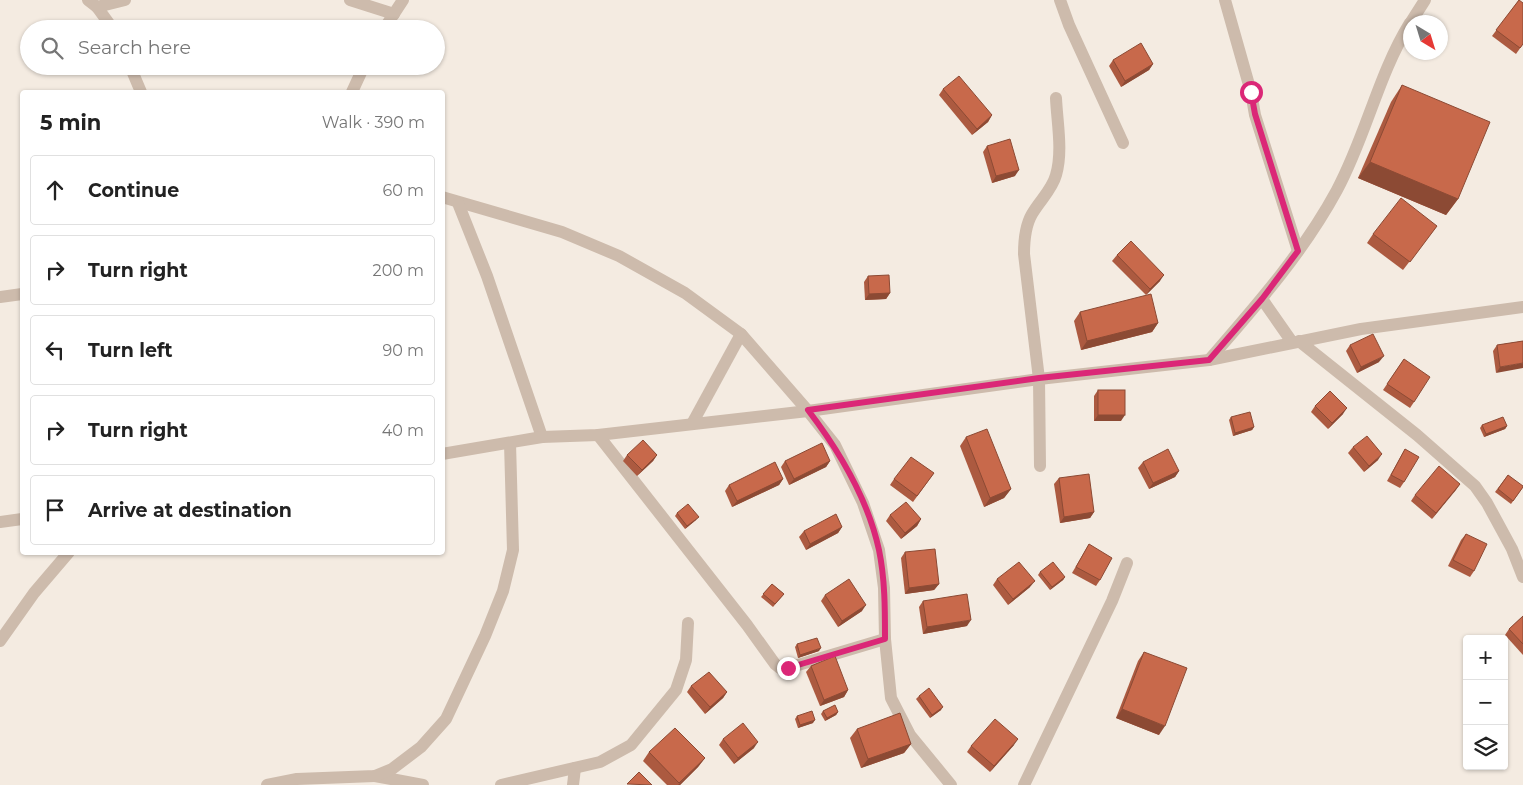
<!DOCTYPE html>
<meta charset="utf-8">
<style>
:root{--surface:#fff;--page:#f6f6f6;--text:#222;--muted:#767676;--line:#e0e0e0}
body{margin:0;font-family:Montserrat,sans-serif;background:var(--page);color:var(--text)}
.controls{position:absolute;right:15px;bottom:15px;display:grid;overflow:hidden;border-radius:5px;box-shadow:0 1px 4px #0004}
.controls button{width:45px;height:45px;display:grid;place-items:center;padding:0;border:0;border-bottom:1px solid var(--line);background:var(--surface);color:var(--text);font:25px sans-serif}
.compass{position:absolute;left:1403px;top:15px;width:45px;height:45px;border-radius:50%;background:var(--surface);box-shadow:0 1px 4px #0004;rotate:142deg}
.stop{position:absolute;width:15px;height:15px;margin:-11px;border:4px solid #db2777;border-radius:50%;background:#fff}
.stop.end{background:#db2777;border-color:#fff;box-shadow:0 1px 5px #0008}
.list{margin:0;padding:0;list-style:none}
h2{display:flex;justify-content:space-between;align-items:center;height:65px;margin:0;padding:0 20px;font-size:21px}
h2 small{font-size:16px;font-weight:400;color:var(--muted)}
.list li{display:grid;grid-template-columns:32px 1fr auto;gap:15px;align-items:center;box-sizing:border-box;height:70px;margin:0 10px 10px;padding:0 10px;border:1px solid var(--line);border-radius:5px}
.list b{display:block;font-size:19px;white-space:nowrap}
.list em{font-size:16px;font-style:normal;color:var(--muted)}
.icon{flex:none;width:28px;height:28px;fill:none;stroke:currentColor;stroke-width:2;stroke-linecap:round;stroke-linejoin:round}
.map{position:relative;flex:none;width:1523px;height:785px;overflow:hidden}
.search{position:absolute;background:var(--surface);box-shadow:0 1px 4px #0004;left:20px;top:20px;width:425px;height:55px;display:flex;align-items:center;gap:12px;box-sizing:border-box;padding:0 18px;border-radius:28px;color:var(--muted);font-size:19px}
.panel{position:absolute;background:var(--surface);box-shadow:0 1px 4px #0004;left:20px;top:90px;width:425px;height:465px;border-radius:5px}
.map>svg:first-child{display:block}
.lines{fill:none;stroke-linecap:round;stroke-linejoin:round}
.street{stroke:#cdbbac;stroke-width:12}
.wall{fill:#ac5a40}
.shaded-wall{fill:#8c4a34}
.building{fill:#c8694b;stroke:#8c4a34}
.route{stroke:#db2777;stroke-width:6}
</style>
<div class="map">
<svg width="1523" height="785" viewBox="0 0 1523 785">
<rect width="100%" height="100%" fill="#f4ebe1"/>
<g class="lines">
<!-- street -->
<g class="street">
<polyline points="88,0 97,7 113,29"/>
<polyline points="350,0 394,14"/>
<polyline points="1060,0 1069,25 1123,143"/>
<polyline points="1225,0 1251,92 1255,115 1298,251"/>
<polyline points="97,7 125,0"/>
<polyline points="1411,22 1425,0"/>
<polyline points="384,29 403,0"/>
<polyline points="130,66 141,92"/>
<polyline points="352,92 364,66"/>
<polyline points="442,197 562,232 619,256 685,293 741,334 808,411 835,445 863,503 879,550 884,588 885,639 891,698 910,735 951,785"/>
<polyline points="458,203 487,276 542,437"/>
<polyline points="0,297 22,294"/>
<polyline points="1262,299 1292,342"/>
<polyline points="1299,341 1417,435 1475,486 1487,503 1512,549 1523,577"/>
<path d="M1209 360C1255 307 1303 253 1337 190 1366 136 1378 75 1410 23"/>
<polyline points="693,422 741,334"/>
<polyline points="598,435 747,625 775,664 780,668 788,668 885,639"/>
<polyline points="442,454 542,437 598,435 808,411 1039,379 1209,360 1361,329 1523,307"/>
<path d="M1040 466 1039 379 1024 254C1024 240 1025 226 1032 214 1040 200 1052 190 1056 175 1063 151 1057 122 1056 98"/>
<polyline points="0,522 22,519"/>
<polyline points="0,641 34,593 69,552"/>
<polyline points="375,776 423,785"/>
<polyline points="267,785 297,779 375,776 392,769 421,747 446,719 485,636 503,591 513,550 510,443"/>
<polyline points="501,785 600,762 631,745 676,690 686,660 688,623"/>
<polyline points="573,785 575,768"/>
<polyline points="1024,785 1112,601 1127,563"/>
</g>
</g>
<!-- wall -->
<g class="wall">
<polygon points="1519,0 1523,44 1516,54 1492,36"/>
<polygon points="1113,60 1153,64 1149,70 1121,87 1109,66"/>
<polygon points="1402,85 1458,199 1446,215 1358,178 1391,102"/>
<polygon points="943,89 992,115 988,122 972,135 939,95"/>
<polygon points="987,146 1015,176 992,183 983,152"/>
<polygon points="1437,226 1403,270 1367,243 1373,234"/>
<polygon points="1117,255 1160,281 1146,295 1112,261"/>
<polygon points="868,276 890,293 886,299 865,300 864,282"/>
<polygon points="1080,312 1158,323 1152,332 1081,350 1074,321"/>
<polygon points="1523,341 1496,373 1493,351 1497,345"/>
<polygon points="1350,345 1379,362 1357,373 1346,351"/>
<polygon points="1404,359 1414,402 1410,408 1383,390"/>
<polygon points="1098,390 1121,421 1094,421 1094,396"/>
<polygon points="1315,406 1343,414 1328,429 1311,412"/>
<polygon points="1231,417 1254,427 1252,430 1233,436 1229,420"/>
<polygon points="1482,425 1507,426 1505,429 1484,437 1480,428"/>
<polygon points="966,437 1011,489 1004,498 984,507 960,446"/>
<polygon points="1353,447 1378,460 1364,472 1348,453"/>
<polygon points="1405,449 1404,482 1400,488 1387,481"/>
<polygon points="627,455 657,455 653,461 637,476 623,461"/>
<polygon points="785,461 830,461 826,467 789,485 781,467"/>
<polygon points="1143,462 1179,471 1175,477 1149,489 1138,468"/>
<polygon points="934,473 913,502 890,485 894,479"/>
<polygon points="1508,475 1523,487 1511,504 1495,492"/>
<polygon points="1059,478 1094,512 1090,518 1060,523 1054,484"/>
<polygon points="783,479 779,485 732,507 725,491 729,485"/>
<polygon points="1460,484 1432,519 1411,501 1415,495"/>
<polygon points="677,513 696,520 685,529 675,516"/>
<polygon points="890,515 921,519 917,526 901,539 886,521"/>
<polygon points="842,527 838,533 806,550 799,537 804,531"/>
<polygon points="1466,534 1474,571 1470,577 1448,566 1461,540"/>
<polygon points="1089,544 1100,580 1096,586 1072,573"/>
<polygon points="905,552 939,584 934,590 905,594 901,558"/>
<polygon points="1040,572 1065,577 1063,580 1050,590 1038,575"/>
<polygon points="997,579 1030,587 1008,605 993,585"/>
<polygon points="772,584 784,594 773,607 761,597"/>
<polygon points="825,595 862,611 838,627 821,601"/>
<polygon points="923,601 967,626 923,634 919,607"/>
<polygon points="1523,616 1523,655 1505,635 1509,629"/>
<polygon points="797,644 819,651 798,658 795,647"/>
<polygon points="1144,652 1159,735 1116,718 1138,661"/>
<polygon points="811,666 848,690 844,697 820,706 806,672"/>
<polygon points="691,686 727,692 723,698 705,714 687,692"/>
<polygon points="919,696 941,710 930,718 916,699"/>
<polygon points="823,711 838,712 836,715 825,721 821,714"/>
<polygon points="797,716 813,723 798,728 795,719"/>
<polygon points="857,729 911,744 904,753 861,768 850,738"/>
<polygon points="723,739 754,748 734,764 719,745"/>
<polygon points="1014,745 990,772 967,752 971,746"/>
<polygon points="649,752 705,758 698,767 680,785 667,785 643,761"/>
</g>
<!-- shaded-wall -->
<g class="shaded-wall">
<polygon points="1153,64 1149,70 1121,87 1125,81"/>
<polygon points="992,115 988,122 972,135 977,129"/>
<polygon points="1370,162 1458,199 1446,215 1358,178"/>
<polygon points="1019,170 1015,176 992,183 996,176"/>
<polygon points="1164,275 1160,281 1146,295 1150,289"/>
<polygon points="890,293 886,299 865,300 869,294"/>
<polygon points="1158,323 1152,332 1081,350 1087,341"/>
<polygon points="1384,356 1379,362 1357,373 1361,367"/>
<polygon points="1523,363 1523,368 1496,373 1500,367"/>
<polygon points="1347,408 1343,414 1328,429 1332,423"/>
<polygon points="1098,415 1125,415 1121,421 1094,421"/>
<polygon points="1507,426 1505,429 1484,437 1486,434"/>
<polygon points="1254,427 1252,430 1233,436 1235,433"/>
<polygon points="1382,454 1378,460 1364,472 1369,466"/>
<polygon points="657,455 653,461 637,476 642,470"/>
<polygon points="830,461 826,467 789,485 794,479"/>
<polygon points="1179,471 1175,477 1149,489 1153,483"/>
<polygon points="783,479 779,485 732,507 737,501"/>
<polygon points="1460,484 1456,490 1432,519 1436,513"/>
<polygon points="1011,489 1004,498 984,507 990,498"/>
<polygon points="1094,512 1090,518 1060,523 1064,517"/>
<polygon points="699,517 696,520 685,529 687,526"/>
<polygon points="921,519 917,526 901,539 905,533"/>
<polygon points="842,527 838,533 806,550 810,544"/>
<polygon points="1065,577 1063,580 1050,590 1052,587"/>
<polygon points="1035,581 1030,587 1008,605 1013,599"/>
<polygon points="939,584 934,590 905,594 909,588"/>
<polygon points="866,605 862,611 838,627 842,621"/>
<polygon points="971,620 967,626 923,634 927,627"/>
<polygon points="821,648 819,651 798,658 800,655"/>
<polygon points="848,690 844,697 820,706 824,700"/>
<polygon points="727,692 723,698 705,714 710,707"/>
<polygon points="943,707 941,710 930,718 932,715"/>
<polygon points="1122,709 1165,726 1159,735 1116,718"/>
<polygon points="838,712 836,715 825,721 827,718"/>
<polygon points="815,720 813,723 798,728 800,725"/>
<polygon points="1018,739 1014,745 990,772 994,766"/>
<polygon points="758,742 754,748 734,764 738,758"/>
<polygon points="911,744 904,753 861,768 868,759"/>
<polygon points="705,758 698,767 680,785 678,785"/>
</g>
<!-- building -->
<g class="building">
<polygon points="1519,0 1523,3 1523,44 1520,48 1496,30"/>
<polygon points="1141,43 1153,64 1125,81 1113,60"/>
<polygon points="959,76 992,115 977,129 943,89"/>
<polygon points="1402,85 1490,122 1458,199 1370,162"/>
<polygon points="1010,139 1019,170 996,176 987,146"/>
<polygon points="1401,198 1437,226 1410,262 1373,234"/>
<polygon points="1131,241 1164,275 1150,289 1117,255"/>
<polygon points="889,275 890,293 869,294 868,276"/>
<polygon points="1151,294 1158,323 1087,341 1080,312"/>
<polygon points="1373,334 1384,356 1361,367 1350,345"/>
<polygon points="1523,341 1523,363 1500,367 1497,345"/>
<polygon points="1404,359 1430,377 1414,402 1387,384"/>
<rect x="1098" y="390" width="27" height="25"/>
<polygon points="1330,391 1347,408 1332,423 1315,406"/>
<polygon points="1250,412 1254,427 1235,433 1231,417"/>
<polygon points="1503,417 1507,426 1486,434 1482,425"/>
<polygon points="987,429 1011,489 990,498 966,437"/>
<polygon points="1367,436 1382,454 1369,466 1353,447"/>
<polygon points="643,440 657,455 642,470 627,455"/>
<polygon points="822,443 830,461 794,479 785,461"/>
<polygon points="1168,449 1179,471 1153,483 1143,462"/>
<polygon points="1405,449 1419,457 1404,482 1391,475"/>
<polygon points="911,457 934,473 917,496 894,479"/>
<polygon points="775,462 783,479 737,501 729,485"/>
<polygon points="1439,466 1460,484 1436,513 1415,495"/>
<polygon points="1089,474 1094,512 1064,517 1059,478"/>
<polygon points="1508,475 1523,486 1523,487 1513,501 1498,489"/>
<polygon points="906,502 921,519 905,533 890,515"/>
<polygon points="688,504 699,517 687,526 677,513"/>
<polygon points="836,514 842,527 810,544 804,531"/>
<polygon points="1466,534 1487,544 1474,571 1453,560"/>
<polygon points="1089,544 1112,558 1100,580 1076,567"/>
<polygon points="935,549 939,584 909,588 905,552"/>
<polygon points="1019,562 1035,581 1013,599 997,579"/>
<polygon points="1053,562 1065,577 1052,587 1040,572"/>
<polygon points="849,579 866,605 842,621 825,595"/>
<polygon points="772,584 784,594 775,604 763,594"/>
<polygon points="967,594 971,620 927,627 923,601"/>
<polygon points="1523,616 1523,644 1509,629"/>
<polygon points="817,638 821,648 800,655 797,644"/>
<polygon points="1144,652 1187,668 1165,726 1122,709"/>
<polygon points="835,656 848,690 824,700 811,666"/>
<polygon points="709,672 727,692 710,707 691,686"/>
<polygon points="929,688 943,707 932,715 919,696"/>
<polygon points="835,705 838,712 827,718 823,711"/>
<polygon points="812,711 815,720 800,725 797,716"/>
<polygon points="900,713 911,744 868,759 857,729"/>
<polygon points="995,719 1018,739 994,766 971,746"/>
<polygon points="743,723 758,742 738,758 723,739"/>
<polygon points="675,728 705,758 679,783 649,752"/>
<polygon points="639,772 652,785 627,784"/>
</g>
<g class="lines">
<!-- route -->
<path class="route" d="M788 668 885 639C885 609 885 579 879 550 868 499 840 452 808 410L1039 378 1209 360 1262 299 1298 251 1255 114 1251 92"/>
</g>
</svg>
<div class="controls">
<button>+</button>
<button>−</button>
<button><svg class="icon" aria-label="layers" viewBox="0 0 24 24"><path d="M12 4l9 5-9 5-9-5zM3 14l9 5 9-5"/></svg></button>
</div>
<svg class="compass" viewBox="-18 -18 36 36"><path d="M0-13l5 13h-10z" fill="#e53935"/><path d="M0 13l5-13h-10z" fill="#767676"/></svg>
<div class="stop" style="left:1251px;top:92px"></div>
<div class="stop end" style="left:788px;top:668px"></div>
<div class="search"><svg class="icon" aria-label="search" viewBox="0 0 24 24"><circle cx="10" cy="10" r="6"/><path d="M15 15l6 6"/></svg>Search here</div>
<section class="panel">
<h2>5 min<small>Walk · 390 m</small></h2>
<ul class="list">
<li><svg class="icon" aria-label="ahead" viewBox="0 0 24 24"><path d="M12 20V5M6 11l6-6 6 6"/></svg><div><b>Continue</b></div><em>60 m</em></li>
<li><svg class="icon" aria-label="right" viewBox="0 0 24 24"><path d="M7 20v-9h11M14 6l5 5-5 5"/></svg><div><b>Turn right</b></div><em>200 m</em></li>
<li><svg class="icon" aria-label="left" viewBox="0 0 24 24"><path d="M17 20v-9H6M10 6l-5 5 5 5"/></svg><div><b>Turn left</b></div><em>90 m</em></li>
<li><svg class="icon" aria-label="right" viewBox="0 0 24 24"><path d="M7 20v-9h11M14 6l5 5-5 5"/></svg><div><b>Turn right</b></div><em>40 m</em></li>
<li><svg class="icon" aria-label="arrive" viewBox="0 0 24 24"><path d="M6 21V4h12l-3 4 3 4H6"/></svg><div><b>Arrive at destination</b></div></li>
</ul>
</section>
</div>
